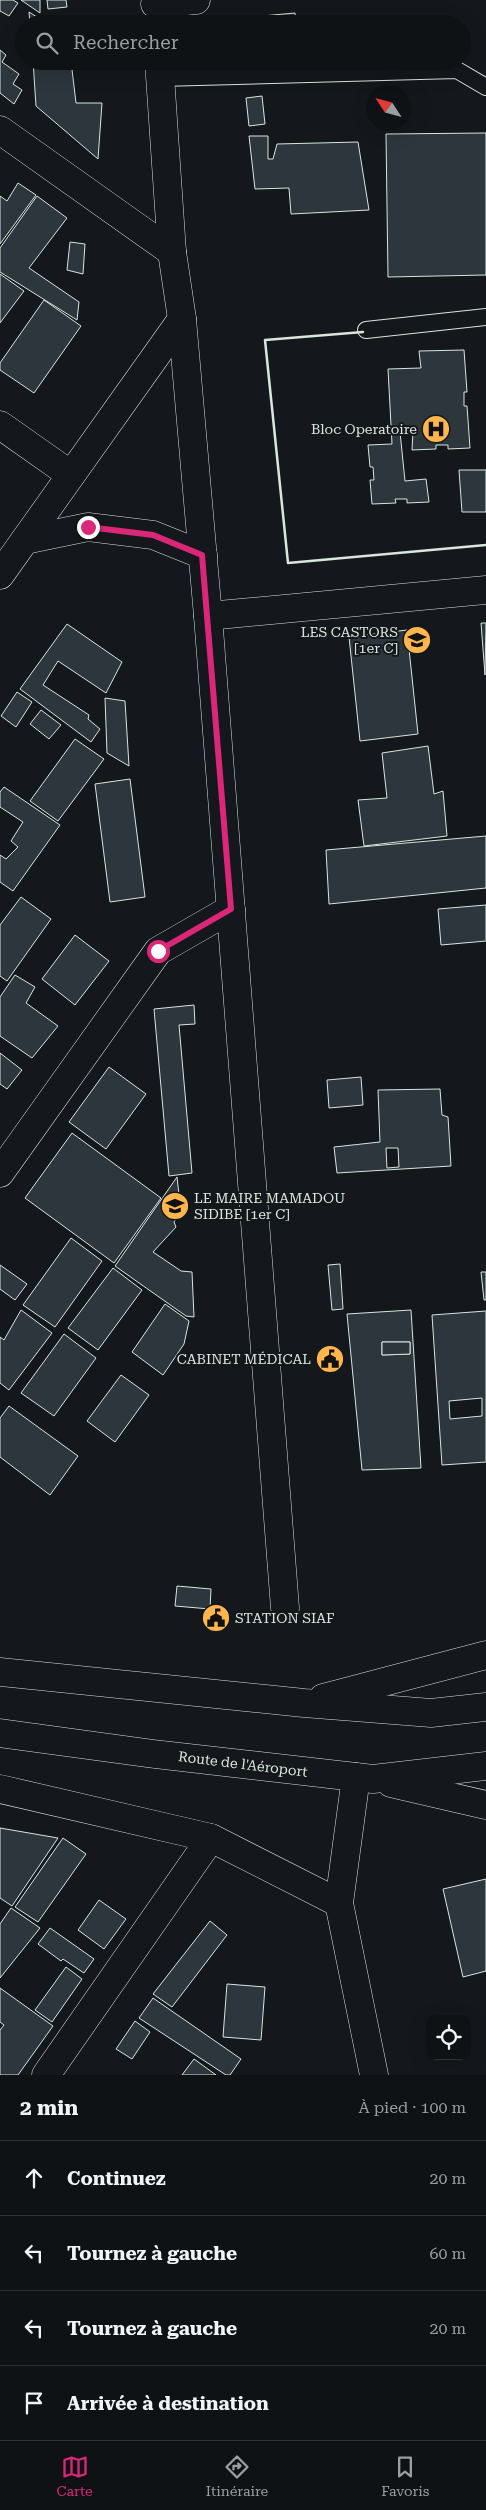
<!DOCTYPE html>
<html lang="fr">
<meta charset="utf-8">
<style>
:root{--surface:#0f1215;--page:#1d2022;--text:#f1f3f6;--muted:#9b9ea0;--line:#2f3234;--accent:#db2777}
body{margin:0;font-family:"Roboto Serif",serif;background:var(--page);color:var(--text)}
.controls{position:absolute;right:15px;bottom:15px;display:grid;overflow:hidden;border-radius:10px;box-shadow:0 5px 20px #0002}
.controls button{width:45px;height:45px;display:grid;place-items:center;padding:0;border:0;border-bottom:1px solid var(--line);background:var(--surface);color:var(--text);font:25px sans-serif}
.compass{position:absolute;left:366px;top:85px;width:45px;height:45px;border-radius:50%;background:var(--surface);box-shadow:0 5px 20px #0002;rotate:306deg}
.stop{position:absolute;width:15px;height:15px;margin:-11px;border:4px solid #db2777;border-radius:50%;background:#fff}
.stop.end{background:#db2777;border-color:#fff;box-shadow:0 1px 5px #0008}
.list{margin:0;padding:0;list-style:none}
h2{display:flex;justify-content:space-between;align-items:center;height:65px;margin:0;padding:0 20px;font-size:21px}
h2 small{font-size:16px;font-weight:400;color:var(--muted)}
.list li{display:grid;grid-template-columns:32px 1fr auto;gap:15px;align-items:center;box-sizing:border-box;height:75px;padding:0 20px;border-top:1px solid var(--line)}
.list b{display:block;font-size:19px;white-space:nowrap}
.list em{font-size:16px;font-style:normal;color:var(--muted)}
.icon{flex:none;width:28px;height:28px;fill:none;stroke:currentColor;stroke-width:2;stroke-linecap:round;stroke-linejoin:round}
.map{position:relative;flex:none;width:486px;height:2075px;overflow:hidden}
.search{position:absolute;background:var(--surface);box-shadow:0 5px 20px #0002;left:15px;right:15px;top:15px;height:55px;display:flex;align-items:center;gap:12px;box-sizing:border-box;padding:0 18px;border-radius:28px;color:var(--muted);font-size:19px}
.sheet{height:365px;background:var(--surface)}
nav{display:flex;justify-content:space-around;align-items:center;box-sizing:border-box;height:70px;border-top:1px solid var(--line);background:var(--surface);font-size:14px;color:var(--muted)}
nav a{display:grid;justify-items:center;gap:2px}
nav .on{color:var(--accent)}
.map>svg:first-child{display:block}
.building{fill:#2c363c;stroke:#d8e6dc;fill-rule:evenodd}
.lines{fill:none;stroke-linecap:round;stroke-linejoin:round}
.lane-casing{stroke:#d8e6dc;stroke-width:18}
.street-casing{stroke:#d8e6dc;stroke-width:29}
.highway-casing{stroke:#d8e6dc;stroke-width:29}
.lane{stroke:#14181c;stroke-width:16}
.street{stroke:#14181c;stroke-width:28}
.highway{stroke:#14181c;stroke-width:28}
.wall{stroke:#d8e6dc;stroke-width:2.5}
.route{stroke:#db2777;stroke-width:6}
.labels{text-anchor:middle;dominant-baseline:central;stroke-width:4;stroke-linejoin:round;paint-order:stroke}
.poi-label{font-size:14px;fill:#d8e6dc;stroke:#14181c;text-anchor:end}
.street-label{font-size:14px;fill:#d8e6dc;stroke:#14181c}
</style>
<div class="map">
<svg width="486" height="2075" viewBox="0 0 486 2075">
<rect width="100%" height="100%" fill="#14181c"/>
<!-- building -->
<g class="building">
<polygon points="0,0 13,0 18,3 9,16 0,11"/>
<polygon points="21,0 40,0 40,13"/>
<polygon points="47,0 66,0 67,7 48,9"/>
<polygon points="29,12 48,24 30,24"/>
<polygon points="295,13 296,24 240,24 240,18"/>
<polygon points="0,50 6,55 2,62 19,74 13,84 22,90 14,104 0,93"/>
<polygon points="33,61 71,61 76,103 102,103 98,159 36,106"/>
<polygon points="262,96 265,124 249,126 246,98"/>
<polygon points="486,133 486,275 388,277 386,134"/>
<polygon points="249,136 268,136 268,159 273,159 277,144 358,142 369,210 291,214 289,188 255,189"/>
<polygon points="18,183 36,195 0,244 0,196 7,201"/>
<polygon points="37,196 67,218 29,268 79,302 77,320 0,272 0,248"/>
<polygon points="70,242 85,244 83,274 67,270"/>
<polygon points="0,274 24,291 0,323"/>
<polygon points="44,300 81,326 34,393 0,370 0,363"/>
<polygon points="464,350 467,392 464,392 464,406 467,406 470,448 448,449 448,445 436,445 436,449 412,450 413,431 400,432 405,481 426,479 429,502 407,503 407,499 395,499 396,503 372,504 370,480 374,480 373,467 370,467 368,445 392,444 388,369 421,368 419,351"/>
<polygon points="459,470 486,470 486,512 462,512"/>
<polygon points="481,623 486,623 485,675"/>
<polygon points="67,624 122,662 106,693 58,661 43,685 89,715 88,719 100,729 91,742 20,689"/>
<polygon points="407,630 418,734 360,741 349,637"/>
<polygon points="17,692 32,702 16,727 1,716"/>
<polygon points="105,698 125,701 129,766 107,753"/>
<polygon points="41,710 61,725 49,739 30,724"/>
<polygon points="75,739 104,759 58,821 30,801"/>
<polygon points="428,746 434,794 443,791 447,836 364,846 358,800 387,798 382,753"/>
<polygon points="130,779 145,897 110,902 95,784"/>
<polygon points="4,787 60,825 13,891 0,882 0,855 6,859 18,847 11,841 23,822 0,807 0,792"/>
<polygon points="486,836 486,888 329,904 326,850"/>
<polygon points="21,897 51,919 7,981 0,976 0,925"/>
<polygon points="486,905 486,941 441,945 438,909"/>
<polygon points="75,935 109,961 75,1005 42,979"/>
<polygon points="15,975 35,987 26,1003 58,1026 32,1058 0,1036 0,997"/>
<polygon points="194,1005 195,1024 179,1025 192,1173 169,1176 154,1009"/>
<polygon points="0,1053 22,1070 7,1089 0,1084"/>
<polygon points="109,1067 146,1094 106,1149 69,1122"/>
<polygon points="361,1077 363,1105 329,1108 327,1080"/>
<path d="M440 1089 442 1115 448 1117 451 1166 337 1173 334 1147 380 1142 378 1090ZM386 1148H398L399 1167 387 1168Z"/>
<polygon points="72,1133 161,1198 114,1263 25,1198"/>
<polygon points="177,1177 181,1212 174,1222 176,1227 153,1252 181,1271 192,1272 194,1317 186,1316 115,1266"/>
<polygon points="71,1238 102,1261 55,1327 23,1305"/>
<polygon points="340,1264 343,1309 332,1310 328,1265"/>
<polygon points="0,1265 27,1284 15,1300 0,1289"/>
<polygon points="113,1268 142,1290 98,1350 68,1328"/>
<polygon points="481,1272 486,1272 486,1300 484,1300"/>
<polygon points="165,1304 189,1321 184,1344 163,1375 132,1352"/>
<polygon points="21,1310 52,1333 9,1390 0,1383 0,1337 4,1340"/>
<path d="M411 1310 421 1468 362 1470 347 1314ZM382 1342H410V1354L382 1355Z"/>
<path d="M486 1311V1462L442 1465 432 1315ZM482 1398V1416L450 1419 449 1401Z"/>
<polygon points="64,1334 96,1358 54,1416 21,1393"/>
<polygon points="382,1342 410,1342 410,1354 382,1355"/>
<polygon points="121,1375 149,1395 115,1442 87,1421"/>
<polygon points="9,1406 78,1456 50,1495 0,1457 0,1418"/>
<polygon points="177,1586 211,1589 210,1609 175,1606"/>
<polygon points="0,1828 58,1838 12,1906 0,1898"/>
<polygon points="63,1838 86,1854 38,1922 15,1907"/>
<polygon points="486,1879 486,1971 463,1977 443,1889"/>
<polygon points="99,1900 126,1919 104,1949 78,1930"/>
<polygon points="11,1908 40,1928 0,1978 0,1924"/>
<polygon points="210,1921 227,1935 172,2007 153,1994"/>
<polygon points="50,1928 94,1959 84,1973 63,1959 61,1961 38,1944"/>
<polygon points="66,1967 82,1979 52,2022 35,2010"/>
<polygon points="227,1984 265,1987 261,2040 223,2037"/>
<polygon points="0,1988 53,2026 18,2075 0,2075 0,2030 4,2025 0,2022"/>
<polygon points="153,1998 241,2059 230,2075 226,2075 139,2018"/>
<polygon points="135,2021 150,2032 132,2059 116,2049"/>
<polygon points="194,2059 216,2075 182,2075"/>
</g>
<g class="lines">
<defs>
<g id="lane">
<polyline points="160,78 457,70 486,87"/>
<polyline points="366,330 486,317"/>
</g>
<g id="street">
<polyline points="155,4 196,0"/>
<polyline points="159,61 172,252 182,319 208,616 285,1608"/>
<polyline points="0,130 172,252"/>
<polyline points="0,425 71,475"/>
<polyline points="25,540 88,527 153,535 203,555"/>
<polyline points="0,575 182,319"/>
<polyline points="208,616 486,590"/>
<polyline points="0,1173 158,951 231,909"/>
<polyline points="356,1777 339,1903 374,2075"/>
<polyline points="0,1789 211,1838 339,1903"/>
<polyline points="46,2075 211,1838"/>
</g>
<g id="highway">
<polyline points="0,1672 304,1703 431,1713 486,1707"/>
<polyline points="323,1698 486,1655"/>
<polyline points="0,1733 154,1754 373,1779 486,1766"/>
<polyline points="391,1783 486,1805"/>
</g>
</defs>
<!-- lane casing -->
<use href="#lane" class="lane-casing"/>
<!-- street casing -->
<use href="#street" class="street-casing"/>
<!-- highway casing -->
<use href="#highway" class="highway-casing"/>
<!-- lane -->
<use href="#lane" class="lane"/>
<!-- street -->
<use href="#street" class="street"/>
<!-- highway -->
<use href="#highway" class="highway"/>
<!-- wall -->
<polyline class="wall" points="363,332 265,340 288,563 486,545"/>
</g>
<g class="lines">
<!-- route -->
<polyline class="route" points="88,527 153,535 202,555 231,909 158,951"/>
</g>
<!-- icons -->
<defs>
<symbol id="hospital-disc" viewBox="-11 -11 22 22"><circle r="9.5" fill="#ffb74d" stroke="#14181c"/><path d="M-5-5h3v3.5h4V-5h3V5h-3V1.5h-4V5h-3Z" fill="#111"/></symbol>
<symbol id="school-disc" viewBox="-11 -11 22 22"><circle r="9.5" fill="#ffb74d" stroke="#14181c"/><path d="M0-5L7-2L0 1L-7-2ZM-4 1L0 2.5L4 1V4Q0 6-4 4Z" fill="#111"/></symbol>
<symbol id="civic-disc" viewBox="-11 -11 22 22"><circle r="9.5" fill="#ffb74d" stroke="#14181c"/><path d="M-.6-6.5H3V-4.5H.6V-3L4-1V1h2V6H-6V1h2V-1L-.6-3ZM-1.2 2.5V6h2.4V2.5Z" fill="#111"/></symbol>
</defs>
<g fill-rule="evenodd">
<use href="#hospital-disc" x="420" y="413" width="32" height="32"/>
<use href="#school-disc" x="401" y="624" width="32" height="32"/>
<use href="#school-disc" x="159" y="1190" width="32" height="32"/>
<use href="#civic-disc" x="314" y="1343" width="32" height="32"/>
<use href="#civic-disc" x="200" y="1602" width="32" height="32"/>
</g>
<g class="labels">
<!-- poi labels -->
<g class="poi-label">
<text x="417" y="429">Bloc Operatoire</text>
<text x="398" y="632">LES CASTORS<tspan x="398" dy="16">[1er C]</tspan></text>
<text x="194" y="1198" text-anchor="start">LE MAIRE MAMADOU<tspan x="194" dy="16">SIDIBE [1er C]</tspan></text>
<text x="311" y="1359">CABINET MÉDICAL</text>
<text x="235" y="1618" text-anchor="start">STATION SIAF</text>
</g>
<!-- street labels -->
<g class="street-label">
<text transform="translate(243 1764) rotate(7)">Route de l'Aéroport</text>
</g>
</g>
</svg>
<div class="controls">
<button><svg class="icon" aria-label="locate" viewBox="0 0 24 24"><circle cx="12" cy="12" r="6"/><path d="M12 2v4M12 18v4M2 12h4M18 12h4"/></svg></button>
</div>
<svg class="compass" viewBox="-18 -18 36 36"><path d="M0-13l5 13h-10z" fill="#e53935"/><path d="M0 13l5-13h-10z" fill="#9b9ea0"/></svg>
<div class="stop" style="left:158px;top:951px"></div>
<div class="stop end" style="left:88px;top:527px"></div>
<div class="search"><svg class="icon" aria-label="search" viewBox="0 0 24 24"><circle cx="10" cy="10" r="6"/><path d="M15 15l6 6"/></svg>Rechercher</div>
</div>
<section class="sheet">
<h2>2 min<small>À pied · 100 m</small></h2>
<ul class="list">
<li><svg class="icon" aria-label="ahead" viewBox="0 0 24 24"><path d="M12 20V5M6 11l6-6 6 6"/></svg><div><b>Continuez</b></div><em>20 m</em></li>
<li><svg class="icon" aria-label="left" viewBox="0 0 24 24"><path d="M17 20v-9H6M10 6l-5 5 5 5"/></svg><div><b>Tournez à gauche</b></div><em>60 m</em></li>
<li><svg class="icon" aria-label="left" viewBox="0 0 24 24"><path d="M17 20v-9H6M10 6l-5 5 5 5"/></svg><div><b>Tournez à gauche</b></div><em>20 m</em></li>
<li><svg class="icon" aria-label="arrive" viewBox="0 0 24 24"><path d="M6 21V4h12l-3 4 3 4H6"/></svg><div><b>Arrivée à destination</b></div></li>
</ul>
</section>
<nav>
<a class="on"><svg class="icon" aria-label="map" viewBox="0 0 24 24"><path d="M3 6l6-2 6 2 6-2v14l-6 2-6-2-6 2zM9 4v14M15 6v14"/></svg>Carte</a>
<a><svg class="icon" aria-label="directions" viewBox="0 0 24 24"><path d="M12 3l9 9-9 9-9-9zM9 14v-3h6M13 9l2 2-2 2"/></svg>Itinéraire</a>
<a><svg class="icon" aria-label="saved" viewBox="0 0 24 24"><path d="M7 4h10v16l-5-4-5 4z"/></svg>Favoris</a>
</nav>
